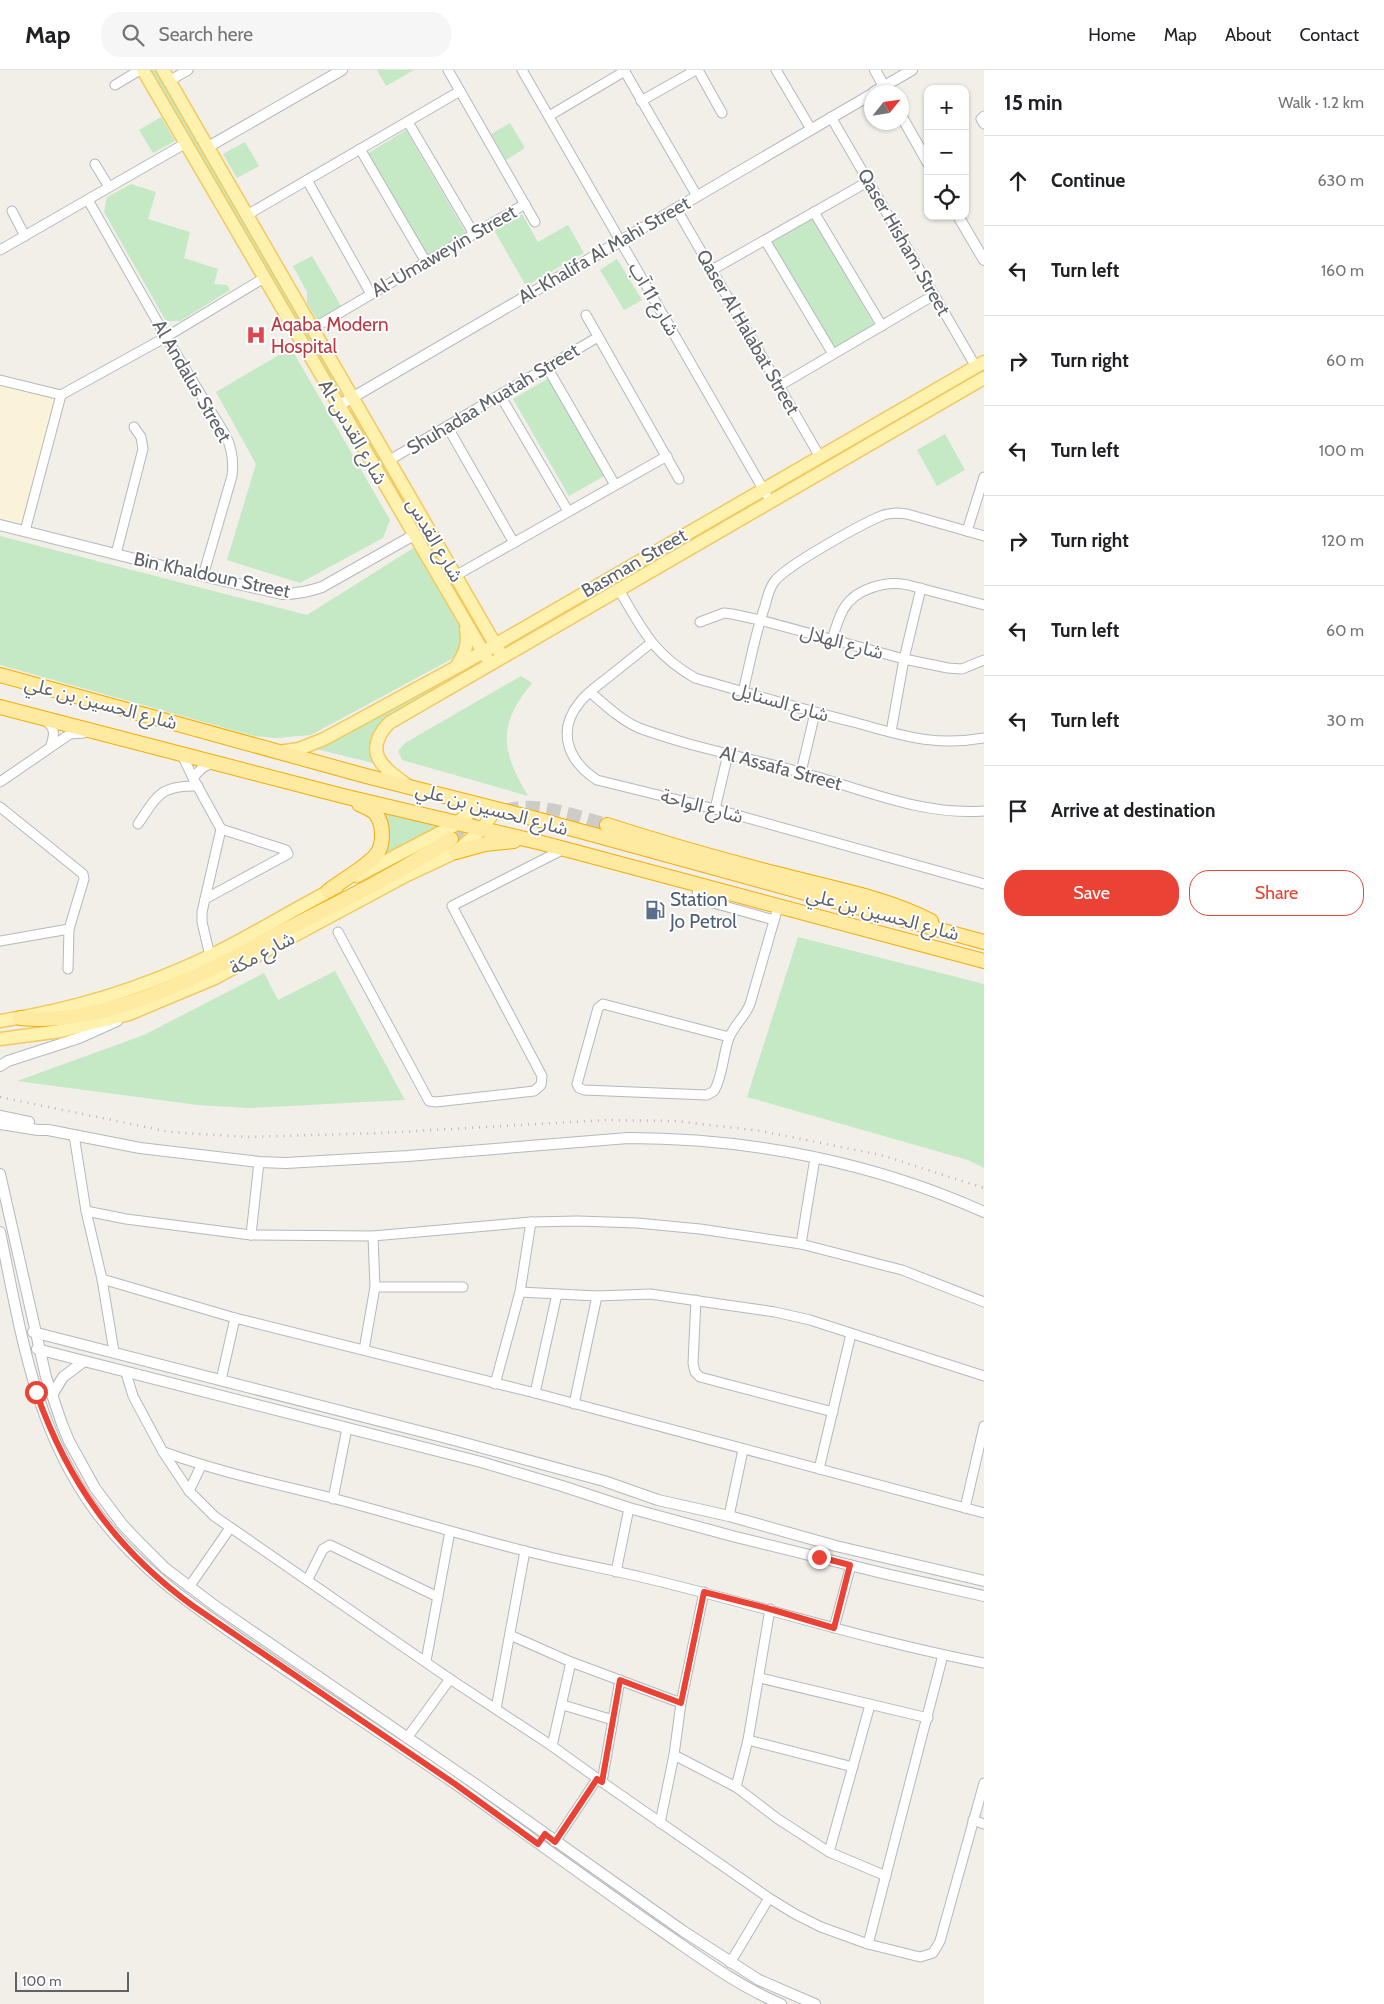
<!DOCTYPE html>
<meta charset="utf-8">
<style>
:root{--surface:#fff;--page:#f6f6f6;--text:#202124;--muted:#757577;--line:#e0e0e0;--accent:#ea4335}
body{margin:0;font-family:Cabin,"Noto Sans Arabic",sans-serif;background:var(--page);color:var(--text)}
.controls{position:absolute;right:15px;top:15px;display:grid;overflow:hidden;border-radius:10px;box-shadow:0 1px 4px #0004}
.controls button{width:45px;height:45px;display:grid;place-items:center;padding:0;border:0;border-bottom:1px solid var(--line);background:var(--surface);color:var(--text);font:25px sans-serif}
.compass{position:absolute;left:864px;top:15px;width:45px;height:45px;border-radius:50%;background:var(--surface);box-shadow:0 1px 4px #0004;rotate:60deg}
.scale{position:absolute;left:15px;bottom:12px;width:114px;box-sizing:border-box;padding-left:5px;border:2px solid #5f6368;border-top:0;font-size:14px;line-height:18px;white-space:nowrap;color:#5f6368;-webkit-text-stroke:4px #fff;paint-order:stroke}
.stop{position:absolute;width:15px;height:15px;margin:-11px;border:4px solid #ea4335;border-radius:50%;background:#fff}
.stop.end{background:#ea4335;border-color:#fff;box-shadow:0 1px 5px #0008}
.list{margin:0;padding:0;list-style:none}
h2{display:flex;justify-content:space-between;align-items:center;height:65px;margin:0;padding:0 20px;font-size:21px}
h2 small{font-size:16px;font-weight:400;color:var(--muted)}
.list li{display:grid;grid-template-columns:32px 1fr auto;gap:15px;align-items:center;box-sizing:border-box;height:90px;padding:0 20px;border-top:1px solid var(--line)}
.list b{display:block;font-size:19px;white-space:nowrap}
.list em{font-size:16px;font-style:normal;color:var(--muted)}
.actions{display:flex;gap:10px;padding:15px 20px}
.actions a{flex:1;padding:11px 0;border:1px solid var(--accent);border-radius:20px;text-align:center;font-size:18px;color:var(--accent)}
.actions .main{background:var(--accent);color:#fff}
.icon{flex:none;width:28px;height:28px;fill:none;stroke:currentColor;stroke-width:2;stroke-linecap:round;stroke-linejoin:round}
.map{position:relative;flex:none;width:984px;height:1934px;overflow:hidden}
header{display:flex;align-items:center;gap:30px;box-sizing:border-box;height:70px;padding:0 25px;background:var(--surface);border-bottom:1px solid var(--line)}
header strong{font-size:24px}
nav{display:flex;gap:28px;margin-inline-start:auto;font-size:18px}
.search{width:350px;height:45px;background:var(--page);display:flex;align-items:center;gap:12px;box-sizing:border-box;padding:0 18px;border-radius:20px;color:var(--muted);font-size:19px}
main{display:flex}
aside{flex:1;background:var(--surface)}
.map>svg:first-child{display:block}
.green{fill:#c5e8c5}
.sand{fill:#fbf3d9}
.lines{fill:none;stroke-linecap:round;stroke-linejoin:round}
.trunk-tunnel{stroke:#ccccc8;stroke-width:14;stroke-dasharray:14 7;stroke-linecap:butt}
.minor-casing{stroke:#b5b8bc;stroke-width:11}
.tertiary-casing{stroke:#b5b8bc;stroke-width:12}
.primary-casing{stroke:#f2c960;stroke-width:15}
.trunk-casing{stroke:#f9ab00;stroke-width:16}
.minor{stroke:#fff;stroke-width:9}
.tertiary{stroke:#fff;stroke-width:10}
.primary{stroke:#fff2af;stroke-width:12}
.trunk{stroke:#feeaa1;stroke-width:14}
.rail{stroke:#b6b7b8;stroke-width:2.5;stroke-dasharray:1 6;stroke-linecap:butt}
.route{stroke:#ea4335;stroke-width:6}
.labels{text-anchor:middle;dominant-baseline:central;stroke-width:4;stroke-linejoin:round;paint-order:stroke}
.street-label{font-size:19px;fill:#5f6368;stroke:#fff}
.health-label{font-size:19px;fill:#be3a42;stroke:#fff;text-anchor:start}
.service-label{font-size:19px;fill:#4e5e75;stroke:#fff;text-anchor:start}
</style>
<header>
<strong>Map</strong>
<div class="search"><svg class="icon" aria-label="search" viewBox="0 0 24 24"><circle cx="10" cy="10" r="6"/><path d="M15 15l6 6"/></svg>Search here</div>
<nav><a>Home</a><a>Map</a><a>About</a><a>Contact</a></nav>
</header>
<main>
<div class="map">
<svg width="984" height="1934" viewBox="0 0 984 1934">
<rect width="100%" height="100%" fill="#f1efe8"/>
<!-- green -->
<g class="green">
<polygon points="149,0 156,0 341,318 339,321 337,320"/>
<polygon points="377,0 414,0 386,16"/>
<polygon points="161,47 175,71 153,83 139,60"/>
<polygon points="510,53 525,78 506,90 491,64"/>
<polygon points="406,60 466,163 427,185 367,84"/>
<polygon points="245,72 259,96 237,108 223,84"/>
<polygon points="131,114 156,122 148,149 190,162 184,188 218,199 214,214 227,215 230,220 180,251 166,251 104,142 107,127"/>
<polygon points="522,144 538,172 568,155 584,183 526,216 494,160"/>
<polygon points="812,148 874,254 833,280 770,174"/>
<polygon points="312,186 341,236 317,250 307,233 307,222 293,196"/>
<polygon points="617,189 642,230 624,240 600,200"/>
<polygon points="291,278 390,450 383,468 300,513 227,490 256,394 216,322"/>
<polygon points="984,296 984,302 776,422 775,419"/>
<polygon points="549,308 604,406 569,426 513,329"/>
<polygon points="352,340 487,568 481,572 346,343"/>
<polygon points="945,364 965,400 937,416 917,380"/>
<polygon points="753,432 753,435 510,578 499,579"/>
<polygon points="0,466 307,545 415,477 461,559 462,570 459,585 311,665 276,668 254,666 0,595"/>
<polygon points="479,589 480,592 439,615 428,626 381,652 370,669 370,682 373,693 316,679"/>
<path d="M521 606 532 613C497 656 501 680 528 726L402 690 398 681 405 673Z"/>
<polygon points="385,742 438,756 390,785 386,781 388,773"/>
<polygon points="798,867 984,914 984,1098 968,1090 747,1027"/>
<polygon points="335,901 405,1030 249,1038 198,1035 17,1011 144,965 264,903 278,930"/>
</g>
<!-- sand -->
<polygon class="sand" points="0,308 45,320 56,329 23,454 0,448"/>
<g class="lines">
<!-- trunk-tunnel -->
<g class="trunk-tunnel">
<path d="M505 741C537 731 576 747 607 755"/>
<polyline points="451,769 478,752"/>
</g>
<defs>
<g id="minor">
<polyline points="448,0 535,152"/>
<polyline points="522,0 766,424"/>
<polyline points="624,0 697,126"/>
<polyline points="698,0 722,43"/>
<polyline points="776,0 811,59"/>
<polyline points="169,11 188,0"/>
<polyline points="115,15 140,0"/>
<polyline points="641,31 696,0"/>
<polyline points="549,46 625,1"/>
<polyline points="984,46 981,49 984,54"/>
<polyline points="831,47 976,297"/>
<polyline points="408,52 474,164"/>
<polyline points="360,79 426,192"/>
<polyline points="95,94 109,117"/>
<polyline points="307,110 371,224"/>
<path d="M88 130 166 267 226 366C232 379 234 391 232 406L203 506"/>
<polyline points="676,138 820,387"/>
<polyline points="12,141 25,166"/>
<polyline points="814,142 882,256"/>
<polyline points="247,145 460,21"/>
<polyline points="765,170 833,284"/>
<polyline points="0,180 186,73"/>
<polyline points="712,200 869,111"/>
<polyline points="586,245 679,409"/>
<polyline points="312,259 525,134"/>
<polyline points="547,297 615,415"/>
<polyline points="0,310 61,325 166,267 264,208"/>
<polyline points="779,316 934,225"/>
<polyline points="500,325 568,441"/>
<polyline points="447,356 514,473"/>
<polyline points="388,391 598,267"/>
<polyline points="25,461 61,325"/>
<polyline points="967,461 984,407"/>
<polyline points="116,484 143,379 141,367 134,357"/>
<polyline points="455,506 667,386"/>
<path d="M619 520C643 560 653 584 695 608 748 623 800 639 853 652 901 665 933 677 984 668"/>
<polyline points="700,552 724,543 732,544 760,550 904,589 948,598 962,599 984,590"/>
<path d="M832 570C835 560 838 549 843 540 854 519 886 510 908 515L984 535"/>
<path d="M651 573C636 585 621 597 606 609 597 616 587 623 580 632 556 661 568 691 597 710L715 739 984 814"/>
<path d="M590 622C605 635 621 650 639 658 655 664 672 669 689 674 726 684 763 692 800 702 860 718 921 746 984 741"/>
<path d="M743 622C750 593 755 564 765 536 767 528 769 519 774 512 785 496 862 454 881 446 890 442 899 443 907 444L984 466"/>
<path d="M45 650C55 658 55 663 51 675"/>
<polyline points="891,662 904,589 921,518"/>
<polyline points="182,685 193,708 221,759 202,842 202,852 210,886"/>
<polyline points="801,702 815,643"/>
<path d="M193 708C199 701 204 694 214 694"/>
<polyline points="0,712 70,664 84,663"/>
<polyline points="0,737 83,804 84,809 69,859 68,899"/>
<polyline points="715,739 728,684"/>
<path d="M138 754C158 725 160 715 198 716"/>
<polyline points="698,815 697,827 699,829 774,850"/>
<polyline points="205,829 288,784 286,780 221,759"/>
<polyline points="338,862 429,1031 436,1032 534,1021 541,1015 542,1006 452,836 564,779"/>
<polyline points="0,871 69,859"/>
<path d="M729 967 603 934 598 938 577 1014 579 1018 584 1020 707 1025 714 1021C723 1006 723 984 729 968 734 955 745 947 750 934L778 837"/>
<polyline points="74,1065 86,1141 102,1209 114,1282"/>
<polyline points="86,1141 126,1149 251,1165 373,1166 531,1152 578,1151 637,1153 700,1159 801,1174 902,1200 984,1232"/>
<polyline points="251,1165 259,1092"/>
<polyline points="801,1174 815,1088"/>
<polyline points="102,1209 235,1248 535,1323 984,1443"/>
<polyline points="375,1217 463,1217"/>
<polyline points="520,1222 597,1226 650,1224 775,1242 810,1250 984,1306"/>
<polyline points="696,1230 693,1293 695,1302 700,1307 833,1342"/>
<polyline points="364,1280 375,1217 373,1166"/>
<polyline points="126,1303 133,1326 163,1382 189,1421 214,1446 450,1609 552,1676 602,1712 769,1828 795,1844 821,1857 868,1874 920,1887 933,1883 940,1871 984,1713"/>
<polyline points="221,1310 235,1248"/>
<polyline points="495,1314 520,1222 531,1152"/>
<polyline points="535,1323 557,1224"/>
<polyline points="574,1334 597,1226"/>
<path d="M164 1382C219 1402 276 1414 332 1428 397 1445 460 1465 525 1481 564 1491 603 1498 641 1507 756 1534 868 1571 984 1593"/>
<polyline points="819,1399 851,1264"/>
<polyline points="189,1421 201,1396"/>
<polyline points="333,1429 347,1358"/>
<polyline points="965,1438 984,1356"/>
<polyline points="729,1446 743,1380"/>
<polyline points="616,1502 629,1438"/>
<polyline points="308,1509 323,1479 330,1475 438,1527"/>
<polyline points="189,1517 230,1458"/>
<polyline points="834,1558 851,1495"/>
<polyline points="510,1565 571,1592 681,1633"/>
<polyline points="426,1591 450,1461"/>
<polyline points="760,1608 928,1648"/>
<polyline points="563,1635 613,1650"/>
<polyline points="496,1639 525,1481"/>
<polyline points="407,1668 450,1609"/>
<polyline points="748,1670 853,1697"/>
<polyline points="552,1676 571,1592"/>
<polyline points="674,1685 736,1717 778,1749 829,1782 886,1806"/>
<polyline points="602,1712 620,1610"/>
<polyline points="736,1717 748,1670 770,1539"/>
<polyline points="973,1750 984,1754"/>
<polyline points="660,1753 674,1685 681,1633 704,1522"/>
<polyline points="555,1772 597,1709"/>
<polyline points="829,1782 870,1635"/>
<polyline points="868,1874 943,1585"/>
<polyline points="730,1893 769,1828"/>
</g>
<g id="tertiary">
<polyline points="875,0 887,22"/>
<polyline points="874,22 912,0"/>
<polyline points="902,47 928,93"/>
<polyline points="208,77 342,0"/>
<polyline points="958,146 984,190"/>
<polyline points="338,336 872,24"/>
<path d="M0 455 203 506 282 524C297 524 308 522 322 517L414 465"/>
<polyline points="0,996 8,991 79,968 117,951"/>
<polyline points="0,1046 29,1052"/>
<path d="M0 1054 38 1060H48L140 1078 259 1092 286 1093 408 1086 628 1068C749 1068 873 1092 984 1142"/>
<polyline points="0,1104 46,1307 62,1354 69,1371 95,1418 122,1454 138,1471 165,1498 218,1538 478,1716 683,1861 759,1910 815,1934"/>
<path d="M0 1162C21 1262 34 1358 96 1442 140 1501 193 1536 252 1577 320 1624 389 1668 457 1715 526 1764 594 1814 663 1862 701 1888 738 1916 781 1934"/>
<polyline points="33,1262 450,1369 604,1411 658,1430 729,1446 836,1476 984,1511"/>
<polyline points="37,1279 481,1392 562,1416 629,1438 732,1466 886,1504 984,1526"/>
<polyline points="52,1325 63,1307 83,1292"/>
</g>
<g id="primary">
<polyline points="143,0 486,587"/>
<polyline points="163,0 499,581"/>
<path d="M457 596C465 583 469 574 466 559"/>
<polyline points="279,682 299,679 324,669 462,594 984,292"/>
<path d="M407 715C382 697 362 682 389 653L984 308"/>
<polyline points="357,806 453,756 479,735"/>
<path d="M0 951C73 940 143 918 210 886 253 865 294 839 337 817"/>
<polyline points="0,969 61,961 129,944 215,908 407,805 456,782 482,759 496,739"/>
</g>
<g id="trunk">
<polyline points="0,605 366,706 540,750 984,872"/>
<polyline points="0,637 343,726 542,773 984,891"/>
<path d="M607 755C666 774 726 791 786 806 835 819 887 828 931 851"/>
<polyline points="456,782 485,774 514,771"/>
<path d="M328 821C341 811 366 797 376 785 384 775 384 755 376 744 373 740 365 737 359 734"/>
<path d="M20 948C113 958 219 895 299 853 350 827 403 800 451 769"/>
</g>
</defs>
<!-- minor casing -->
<use href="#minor" class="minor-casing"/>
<!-- tertiary casing -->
<use href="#tertiary" class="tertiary-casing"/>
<!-- primary casing -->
<use href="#primary" class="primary-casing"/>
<!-- trunk casing -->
<use href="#trunk" class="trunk-casing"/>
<!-- minor -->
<use href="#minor" class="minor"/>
<!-- tertiary -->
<use href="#tertiary" class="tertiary"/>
<!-- primary -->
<use href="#primary" class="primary"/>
<!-- trunk -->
<use href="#trunk" class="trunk"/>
<!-- rail -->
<polyline class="rail" points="0,1027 170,1062 248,1067 381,1063 607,1050 676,1051 761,1061 881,1085 984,1118"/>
</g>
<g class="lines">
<!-- route -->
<path class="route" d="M36 1322C68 1412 116 1480 193 1536L455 1714 538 1774 545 1764 555 1772 597 1709 602 1712 620 1610 681 1633 704 1522 770 1539 834 1558 850 1495 819 1487"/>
</g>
<!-- icons -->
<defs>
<symbol id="hospital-bare" viewBox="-9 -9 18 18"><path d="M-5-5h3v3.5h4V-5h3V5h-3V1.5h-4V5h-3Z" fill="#e0444e" stroke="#fff" stroke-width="2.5" paint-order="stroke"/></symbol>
<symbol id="fuel-bare" viewBox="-9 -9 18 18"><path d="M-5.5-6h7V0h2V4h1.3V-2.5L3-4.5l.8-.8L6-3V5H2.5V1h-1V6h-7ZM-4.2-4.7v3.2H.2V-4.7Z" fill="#5c6f8a" stroke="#fff" stroke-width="2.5" paint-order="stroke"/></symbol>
</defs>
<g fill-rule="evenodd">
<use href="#hospital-bare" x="242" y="251" width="28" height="28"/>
<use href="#fuel-bare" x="641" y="826" width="28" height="28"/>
</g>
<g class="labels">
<!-- street labels -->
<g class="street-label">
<text transform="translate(904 172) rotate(60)">Qaser Hisham Street</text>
<text transform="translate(604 180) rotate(-30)">Al-Khalifa Al Mahi Street</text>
<text transform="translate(444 181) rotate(-30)">Al-Umaweyin Street</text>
<text transform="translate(654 229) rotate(60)">شارع 11 آب</text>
<text transform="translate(748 262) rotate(60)">Qaser Al Halabat Street</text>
<text transform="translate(192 311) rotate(60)">Al Andalus Street</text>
<text transform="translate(493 329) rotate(-31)">Shuhadaa Muatah Street</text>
<text transform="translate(353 362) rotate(60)">Al-شارع القدس</text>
<text transform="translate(435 470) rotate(60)">شارع القدس</text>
<text transform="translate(634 493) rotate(-30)">Basman Street</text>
<text transform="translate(212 505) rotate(12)">Bin Khaldoun Street</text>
<text transform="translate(842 572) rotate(15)">شارع الهلال</text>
<text transform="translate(781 632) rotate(16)">شارع السنايل</text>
<text transform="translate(101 633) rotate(15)">شارع الحسين بن علي</text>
<text transform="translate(781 698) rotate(15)">Al Assafa Street</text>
<text transform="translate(702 736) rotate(15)">شارع الواحة</text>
<text transform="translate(492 739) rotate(15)">شارع الحسين بن علي</text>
<text transform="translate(883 844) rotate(15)">شارع الحسين بن علي</text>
<text transform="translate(262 883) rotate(-28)">شارع مكة</text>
</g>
<!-- health labels -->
<g class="health-label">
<text x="271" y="254">Aqaba Modern<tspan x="271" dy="22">Hospital</tspan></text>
</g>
<!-- service labels -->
<g class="service-label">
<text x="670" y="829">Station<tspan x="670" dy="22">Jo Petrol</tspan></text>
</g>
</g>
</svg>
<div class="controls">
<button>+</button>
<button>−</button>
<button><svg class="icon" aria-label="locate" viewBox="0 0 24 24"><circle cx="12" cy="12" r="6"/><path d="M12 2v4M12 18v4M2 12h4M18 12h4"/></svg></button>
</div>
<svg class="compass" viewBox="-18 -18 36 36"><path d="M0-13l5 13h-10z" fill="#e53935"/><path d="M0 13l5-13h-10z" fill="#757577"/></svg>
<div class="scale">100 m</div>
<div class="stop" style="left:36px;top:1322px"></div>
<div class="stop end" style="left:819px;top:1487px"></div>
</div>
<aside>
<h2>15 min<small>Walk · 1.2 km</small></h2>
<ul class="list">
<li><svg class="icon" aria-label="ahead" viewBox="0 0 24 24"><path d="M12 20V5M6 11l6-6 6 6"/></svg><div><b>Continue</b></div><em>630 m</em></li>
<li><svg class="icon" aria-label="left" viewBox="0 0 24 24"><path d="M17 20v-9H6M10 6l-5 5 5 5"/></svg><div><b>Turn left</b></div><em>160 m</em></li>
<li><svg class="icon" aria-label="right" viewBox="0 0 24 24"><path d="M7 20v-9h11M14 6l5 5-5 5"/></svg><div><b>Turn right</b></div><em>60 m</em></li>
<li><svg class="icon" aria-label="left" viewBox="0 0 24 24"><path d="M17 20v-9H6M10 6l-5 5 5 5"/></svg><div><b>Turn left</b></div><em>100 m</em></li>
<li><svg class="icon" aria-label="right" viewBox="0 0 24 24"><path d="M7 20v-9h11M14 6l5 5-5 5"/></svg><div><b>Turn right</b></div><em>120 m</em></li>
<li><svg class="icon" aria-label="left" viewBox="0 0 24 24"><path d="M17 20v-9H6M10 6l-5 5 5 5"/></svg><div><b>Turn left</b></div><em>60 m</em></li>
<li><svg class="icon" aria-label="left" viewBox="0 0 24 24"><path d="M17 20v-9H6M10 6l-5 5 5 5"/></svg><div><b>Turn left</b></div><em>30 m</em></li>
<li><svg class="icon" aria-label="arrive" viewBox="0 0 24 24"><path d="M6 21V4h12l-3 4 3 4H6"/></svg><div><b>Arrive at destination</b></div></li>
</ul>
<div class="actions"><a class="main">Save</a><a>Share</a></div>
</aside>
</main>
